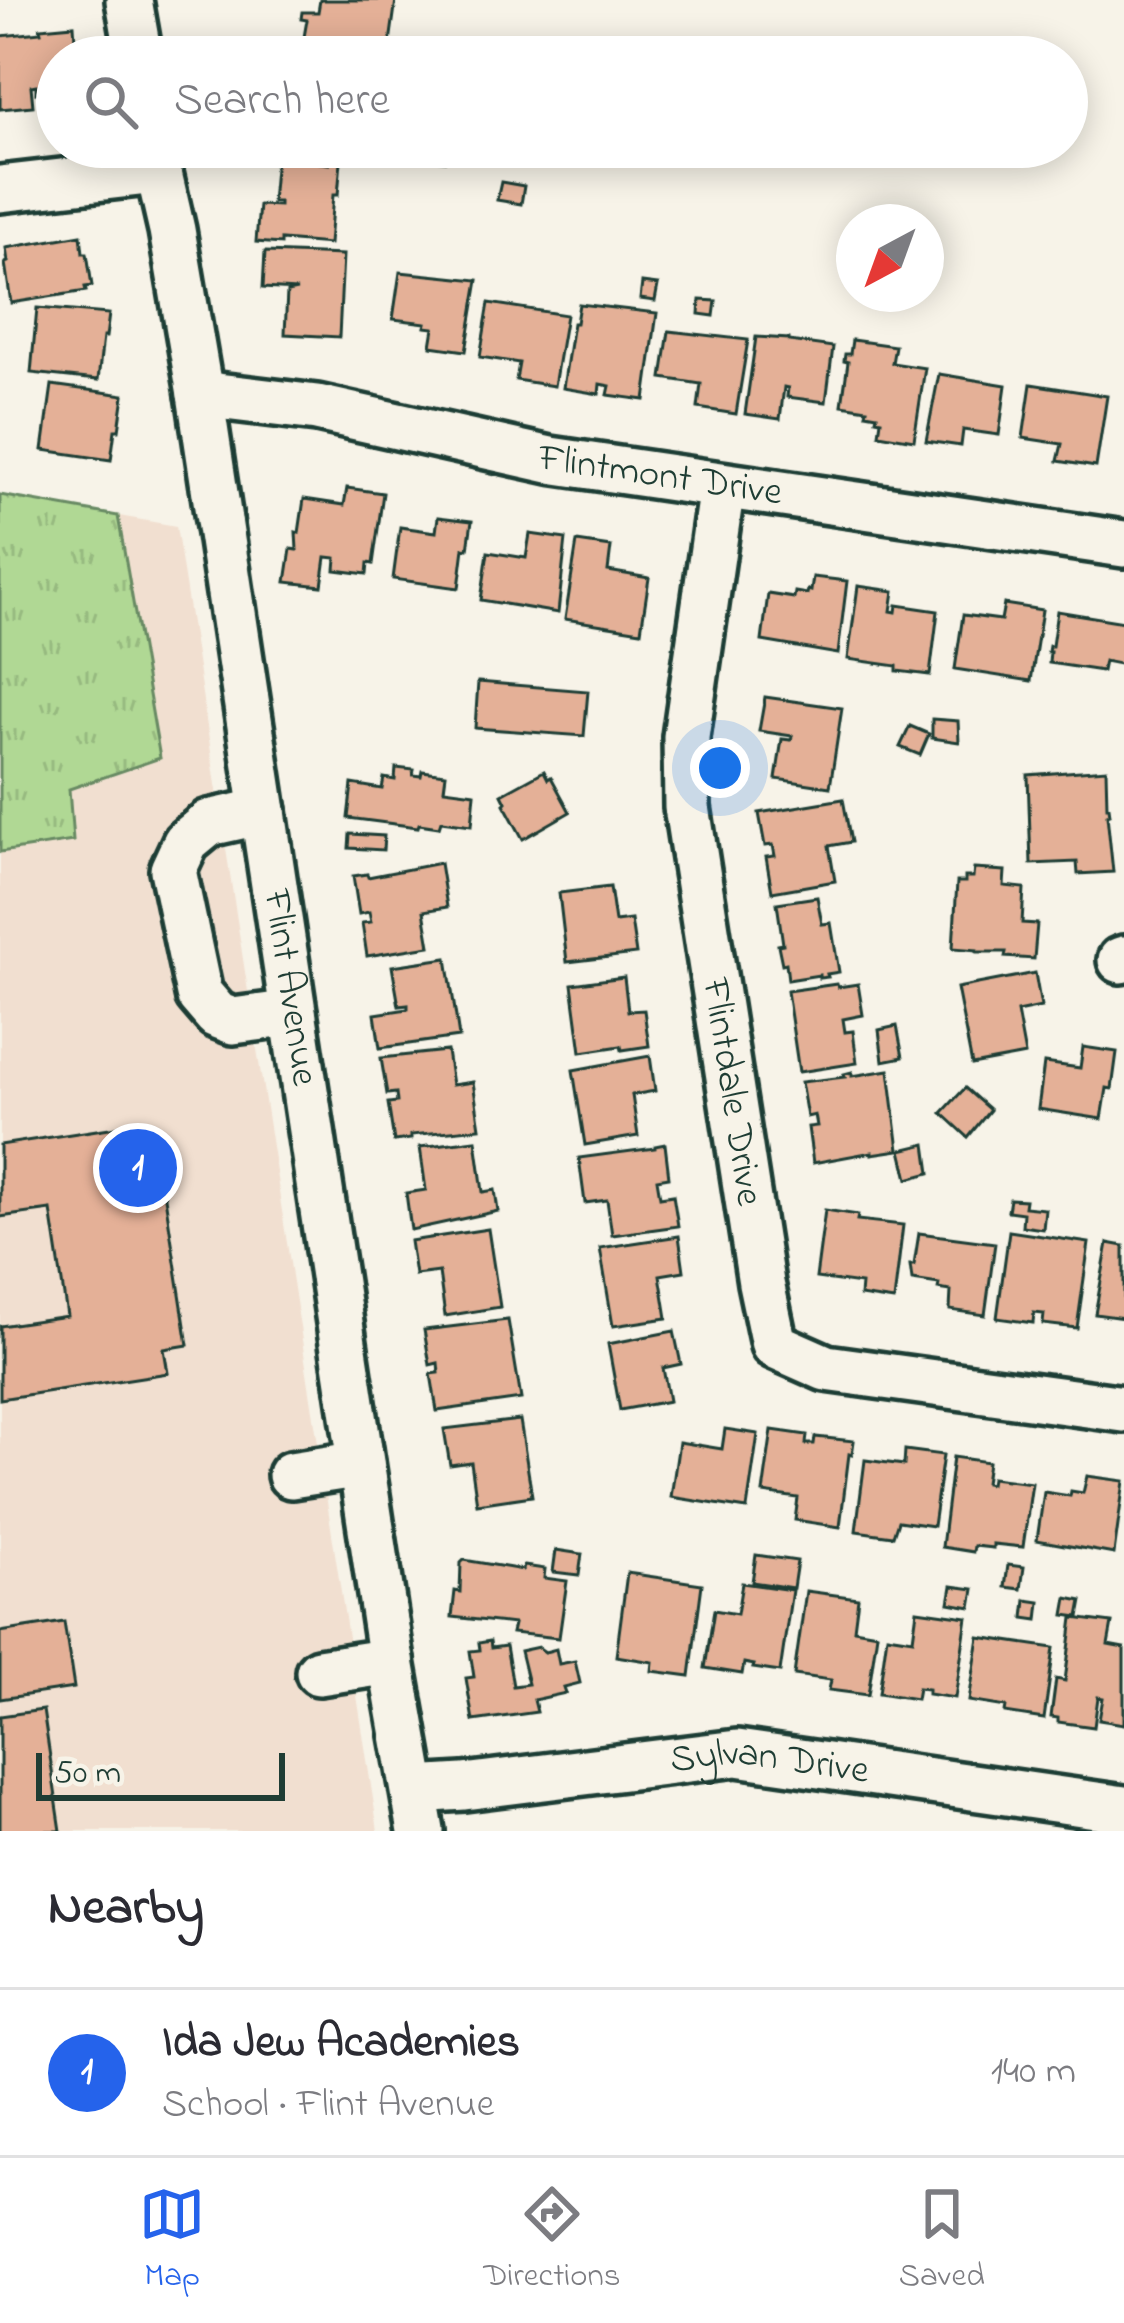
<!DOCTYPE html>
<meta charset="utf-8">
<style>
:root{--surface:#fff;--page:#f2f2f3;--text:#2b2b33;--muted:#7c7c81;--line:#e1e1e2;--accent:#2563eb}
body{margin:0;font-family:"Indie Flower",sans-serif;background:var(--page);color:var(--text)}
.compass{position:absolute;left:836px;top:204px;width:108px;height:108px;border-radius:50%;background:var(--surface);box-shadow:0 6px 30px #0003;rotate:221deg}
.scale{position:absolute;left:36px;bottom:30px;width:249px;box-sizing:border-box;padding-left:12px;border:6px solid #1f3d34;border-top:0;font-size:33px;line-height:42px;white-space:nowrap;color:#1f3d34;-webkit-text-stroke:9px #f7f3e8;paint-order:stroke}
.you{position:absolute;left:720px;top:768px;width:42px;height:42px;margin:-30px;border:9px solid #fff;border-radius:50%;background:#1a73e8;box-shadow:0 0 0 18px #1a73e833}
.badge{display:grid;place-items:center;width:78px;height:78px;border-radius:50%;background:var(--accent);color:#fff;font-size:39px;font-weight:700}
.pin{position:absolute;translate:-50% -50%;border:6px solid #fff;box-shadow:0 3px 12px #0006}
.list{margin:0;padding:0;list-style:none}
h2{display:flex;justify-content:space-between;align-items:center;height:156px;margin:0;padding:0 48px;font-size:51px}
h2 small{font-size:39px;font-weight:400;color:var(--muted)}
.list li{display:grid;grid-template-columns:78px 1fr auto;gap:36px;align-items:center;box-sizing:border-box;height:168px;padding:0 48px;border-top:3px solid var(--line)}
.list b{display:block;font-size:45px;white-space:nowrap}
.list p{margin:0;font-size:39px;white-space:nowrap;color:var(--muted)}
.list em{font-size:39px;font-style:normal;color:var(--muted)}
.icon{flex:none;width:66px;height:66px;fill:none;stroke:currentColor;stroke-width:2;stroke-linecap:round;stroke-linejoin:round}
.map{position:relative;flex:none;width:1124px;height:1831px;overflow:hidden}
.search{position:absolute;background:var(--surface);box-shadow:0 6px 30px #0003;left:36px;right:36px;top:36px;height:132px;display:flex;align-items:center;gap:30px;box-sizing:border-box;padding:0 42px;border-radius:66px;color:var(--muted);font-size:45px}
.sheet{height:324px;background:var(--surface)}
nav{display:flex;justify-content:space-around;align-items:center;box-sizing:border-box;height:168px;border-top:3px solid var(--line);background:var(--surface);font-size:33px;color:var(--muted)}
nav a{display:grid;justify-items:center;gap:6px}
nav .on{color:var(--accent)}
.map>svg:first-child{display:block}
.built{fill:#f1dfd0}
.grass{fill:url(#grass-tufts);stroke:#688a64;stroke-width:3}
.building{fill:#e4b097;stroke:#1f3d34;stroke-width:3}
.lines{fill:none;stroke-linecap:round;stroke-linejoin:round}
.minor-casing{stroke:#1f3d34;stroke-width:54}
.minor{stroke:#f7f3e8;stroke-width:45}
.labels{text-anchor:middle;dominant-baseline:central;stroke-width:9;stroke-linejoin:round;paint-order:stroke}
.street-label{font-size:39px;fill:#1f3d34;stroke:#f7f3e8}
</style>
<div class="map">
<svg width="1124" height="1831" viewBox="0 0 1124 1831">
<defs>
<pattern id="grass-tufts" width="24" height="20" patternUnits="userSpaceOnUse" patternTransform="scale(3)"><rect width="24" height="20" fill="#b0d894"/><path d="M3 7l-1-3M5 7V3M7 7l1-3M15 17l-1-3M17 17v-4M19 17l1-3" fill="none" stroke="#97ba80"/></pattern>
</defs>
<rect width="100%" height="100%" fill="#f7f3e8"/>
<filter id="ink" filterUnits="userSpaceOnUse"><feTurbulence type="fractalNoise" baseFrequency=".00833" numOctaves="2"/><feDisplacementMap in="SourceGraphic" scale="24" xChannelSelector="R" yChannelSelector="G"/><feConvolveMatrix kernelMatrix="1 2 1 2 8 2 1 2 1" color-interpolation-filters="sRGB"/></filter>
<g filter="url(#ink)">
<!-- built -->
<polygon class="built" points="0,495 176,526 378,1831 0,1831"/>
<!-- grass -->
<polygon class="grass" points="0,495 118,516 160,758 69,789 73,841 0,852"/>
<!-- building -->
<g class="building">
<polygon points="320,0 396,0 388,57 313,46 314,39 304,37 307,20 301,19 302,12 318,12"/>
<polygon points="74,25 76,57 57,57 57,91 36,93 36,85 31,86 33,106 0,109 0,36 41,32 40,28"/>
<polygon points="321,147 413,147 412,159"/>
<polygon points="423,147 446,147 445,161 422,159"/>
<polygon points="276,157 329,164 329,160 341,161 338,195 333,195 329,244 281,240 281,244 256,242 259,205 279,206 279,202 272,202"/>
<polygon points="501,182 524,186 521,204 497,200"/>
<polygon points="81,235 83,253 87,253 92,286 85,287 86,291 11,303 5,263 8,262 6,248"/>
<polygon points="265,252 343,255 339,337 285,334 287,292 297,290 263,288"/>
<polygon points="400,272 478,280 466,351 431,346 434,328 425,327 426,323 393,319"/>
<polygon points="642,283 658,285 655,301 640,299"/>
<polygon points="700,300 716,301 714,316 699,314"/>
<polygon points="489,303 566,315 554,386 516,380 519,363 480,357"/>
<polygon points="579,304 657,313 645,400 608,395 610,386 600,384 599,394 563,388 573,323 576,323"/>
<polygon points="37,308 109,314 106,337 103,337 98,380 31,373"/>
<polygon points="669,331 748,340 736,414 698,408 701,384 662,378"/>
<polygon points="756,337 789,339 789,341 833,347 826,402 787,397 788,388 784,387 780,419 745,414"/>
<polygon points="852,340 895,346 892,363 925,368 914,440 879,434 881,420 876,419 877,415 866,413 867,409 842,405 848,362 844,361 845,354 850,354"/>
<polygon points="939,374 1006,385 999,435 963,430 961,446 926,441"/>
<polygon points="1031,384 1107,396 1096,467 1058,461 1062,444 1023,438"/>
<polygon points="52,385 124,395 119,430 115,430 111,460 43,450"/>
<polygon points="347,488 383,493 373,564 368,563 367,574 335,570 336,558 326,557 322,586 286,582 291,549 297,550 296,532 299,533 304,499 344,505"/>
<polygon points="438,517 472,521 468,549 464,548 459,588 393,579 400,527 436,532"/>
<polygon points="530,534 566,539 558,613 481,600 488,552 526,558"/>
<polygon points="577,542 611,547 608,571 649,578 641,631 565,619"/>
<polygon points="813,577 847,581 838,654 762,641 768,594 794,598 795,592 807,594 808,590 811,591"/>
<polygon points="858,586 894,591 891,611 896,612 897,605 938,611 930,675 897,671 897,666 848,659"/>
<polygon points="1004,604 1042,610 1031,681 955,669 963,615 1001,620"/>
<polygon points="1057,611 1124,622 1124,665 1104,661 1102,671 1049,663 1050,652 1048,652 1049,646 1052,646"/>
<polygon points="478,682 588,691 584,736 475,728"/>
<polygon points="765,697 842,708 830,787 776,779 782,739 791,740 792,736 759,731"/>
<polygon points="932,719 958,721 959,742 932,738"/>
<polygon points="910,726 929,734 920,755 900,747"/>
<polygon points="396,768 414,770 413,775 421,776 422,771 446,774 444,789 475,793 472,825 441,821 439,827 419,824 418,827 348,818 352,784 382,789 384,778 395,780"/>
<polygon points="1106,769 1107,807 1109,807 1110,814 1107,815 1113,872 1078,874 1077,862 1031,864 1028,775"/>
<polygon points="544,771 548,779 551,777 570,812 523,839 504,804 506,802 502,794"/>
<polygon points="843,799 851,842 829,846 835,881 772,892 766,857 775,856 773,845 765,846 759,813"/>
<polygon points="350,834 384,836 383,850 349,848"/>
<polygon points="440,863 447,907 424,911 430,946 367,956 362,923 371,922 369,912 359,914 353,876 367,874 368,877"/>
<polygon points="974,869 1005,871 1004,886 1024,888 1022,923 1037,924 1034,959 1005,957 1006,952 977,952 977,950 953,948 957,882 965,882 965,877 973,877"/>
<polygon points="610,887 615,922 631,920 636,954 567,962 559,893"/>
<polygon points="817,897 822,924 831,923 839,972 827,974 828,977 819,978 819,975 788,980 786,963 782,964 778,945 783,944 777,903"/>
<polygon points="447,958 459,1037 380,1048 375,1014 408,1009 408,1005 399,1006 392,966"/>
<polygon points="1035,973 1041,1007 1017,1012 1025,1055 972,1065 957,988"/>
<polygon points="624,977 628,1011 644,1010 649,1046 622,1050 621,1046 581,1052 572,984"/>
<polygon points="837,984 838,987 858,984 863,1015 843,1019 845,1032 853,1031 857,1063 799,1072 787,991"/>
<polygon points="897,1026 903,1057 883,1061 879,1030"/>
<polygon points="1083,1047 1117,1052 1112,1089 1107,1088 1102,1119 1038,1109 1044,1063 1080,1068"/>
<polygon points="447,1051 452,1085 473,1082 480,1128 411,1135 411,1139 394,1141 388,1103 397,1102 396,1093 387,1094 381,1058"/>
<polygon points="650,1056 655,1091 632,1095 638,1136 585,1145 573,1070"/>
<polygon points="889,1070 899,1150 872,1154 872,1152 813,1163 808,1127 817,1126 815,1115 807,1117 801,1082 845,1077 844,1074 852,1072 852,1076"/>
<polygon points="965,1088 990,1110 968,1137 942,1113"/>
<polygon points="129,1125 133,1149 157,1146 188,1345 164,1349 168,1373 0,1399 0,1326 67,1316 51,1210 0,1217 0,1145"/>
<polygon points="476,1140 483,1192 495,1190 498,1211 411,1230 406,1193 426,1190 420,1147"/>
<polygon points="665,1144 669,1177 657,1179 660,1197 673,1195 678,1226 612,1235 607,1200 585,1203 579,1158 655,1148 655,1146"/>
<polygon points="926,1144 930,1173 908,1179 901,1150"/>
<polygon points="1010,1199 1025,1200 1024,1207 1045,1209 1043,1229 1022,1226 1023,1213 1008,1211"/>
<polygon points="825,1210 858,1215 857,1220 903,1225 894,1301 860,1296 861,1284 816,1278"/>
<polygon points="488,1229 500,1307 445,1316 439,1272 415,1275 410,1241"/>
<polygon points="1009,1231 1089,1243 1077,1328 1043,1324 1044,1314 1034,1313 1033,1323 997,1318"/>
<polygon points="919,1233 995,1243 985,1315 950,1310 951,1291 938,1289 939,1284 912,1280 910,1265 914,1265"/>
<polygon points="679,1236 684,1271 660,1275 667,1318 613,1326 600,1248"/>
<polygon points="1108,1243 1124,1246 1124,1318 1095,1314"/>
<polygon points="508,1320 521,1399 437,1411 431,1374 439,1373 438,1363 430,1365 424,1330"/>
<polygon points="674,1331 681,1364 663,1368 669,1401 620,1410 608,1344"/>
<polygon points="520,1420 532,1496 477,1504 471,1462 450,1465 444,1429"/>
<polygon points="725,1429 758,1434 747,1509 671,1497 679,1442 722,1449"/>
<polygon points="772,1430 807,1435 806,1444 814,1444 815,1437 854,1441 852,1455 849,1454 840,1527 795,1520 798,1498 763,1493"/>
<polygon points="905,1450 943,1455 933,1526 898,1521 893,1536 856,1531 865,1460 904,1465"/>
<polygon points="953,1457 988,1462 985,1483 990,1484 991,1478 1032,1483 1023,1547 993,1544 993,1548 974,1546 973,1552 942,1547"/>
<polygon points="1087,1476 1124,1481 1114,1554 1037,1540 1044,1492 1070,1496 1071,1491 1083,1493"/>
<polygon points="556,1550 582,1554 579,1575 553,1572"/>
<polygon points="756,1555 797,1561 793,1588 752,1582"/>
<polygon points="464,1560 523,1570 524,1566 545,1569 544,1578 567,1581 559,1638 512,1633 514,1624 452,1617 455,1591 460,1592 461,1563"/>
<polygon points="1008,1565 1024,1567 1021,1589 1005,1587"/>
<polygon points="627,1573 702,1584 690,1676 652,1671 653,1662 616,1656"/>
<polygon points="742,1583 792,1590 780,1672 753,1668 754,1665 744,1663 742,1674 705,1668 714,1610 737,1614"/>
<polygon points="952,1586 974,1589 971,1607 949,1603"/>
<polygon points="806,1591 858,1598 854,1629 877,1633 868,1695 829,1690 831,1680 794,1675"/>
<polygon points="1067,1598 1082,1601 1079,1617 1064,1615"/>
<polygon points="1026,1600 1040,1602 1038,1620 1024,1618"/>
<polygon points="917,1610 967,1617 955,1698 928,1694 928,1689 918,1688 916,1699 879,1693 887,1635 913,1639"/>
<polygon points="1073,1618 1112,1623 1108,1645 1124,1648 1124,1724 1099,1720 1103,1698 1098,1697 1094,1727 1058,1722 1058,1718 1051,1717 1056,1679 1065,1681"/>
<polygon points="64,1622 74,1688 0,1699 0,1632"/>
<polygon points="979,1637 1054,1648 1044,1719 1005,1713 1006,1707 969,1701"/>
<polygon points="490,1641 491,1648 506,1646 513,1686 528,1684 520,1651 538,1647 545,1652 556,1649 559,1664 575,1661 580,1683 564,1687 566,1693 534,1700 537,1712 473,1721 466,1678 474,1677 470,1651 480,1650 479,1643"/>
<polygon points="43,1710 61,1831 0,1831 0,1716"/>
</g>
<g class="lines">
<defs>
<g id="minor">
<polyline points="129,0 139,57"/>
<path id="s1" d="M153 147 172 230 200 394 391 1661 421 1831"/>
<polyline points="0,189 157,171"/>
<path id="s2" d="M200 394 317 408 550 460 1124 544"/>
<path id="s3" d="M722 486 686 737 687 807 761 1283 774 1345 826 1368 1124 1409"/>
<polyline points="263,811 209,823 186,842 173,870 199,994 217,1015 233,1021 293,1013"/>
<polyline points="1121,960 1124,959"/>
<polyline points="291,1475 361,1464"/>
<polyline points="319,1672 391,1661"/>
<path id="s4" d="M415 1790 464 1787 737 1753 1124 1809"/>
</g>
</defs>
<!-- minor casing -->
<use href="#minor" class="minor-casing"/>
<!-- minor -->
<use href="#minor" class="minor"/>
</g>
</g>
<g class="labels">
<!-- street labels -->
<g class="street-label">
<text stroke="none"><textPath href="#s2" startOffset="468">Flintmont Drive</textPath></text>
<text stroke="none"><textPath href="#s1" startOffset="852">Flint Avenue</textPath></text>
<text stroke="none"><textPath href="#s3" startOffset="612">Flintdale Drive</textPath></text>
<text stroke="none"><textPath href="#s4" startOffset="357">Sylvan Drive</textPath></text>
</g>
</g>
</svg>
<svg class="compass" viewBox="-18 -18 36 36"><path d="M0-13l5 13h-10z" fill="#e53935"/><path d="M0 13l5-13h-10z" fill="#7c7c81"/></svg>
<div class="scale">50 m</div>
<div class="you"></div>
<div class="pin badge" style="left:138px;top:1168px">1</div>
<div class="search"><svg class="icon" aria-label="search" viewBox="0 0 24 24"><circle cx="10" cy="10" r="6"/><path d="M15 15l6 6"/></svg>Search here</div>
</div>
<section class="sheet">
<h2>Nearby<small></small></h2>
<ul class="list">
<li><span class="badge">1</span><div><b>Ida Jew Academies</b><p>School · Flint Avenue</p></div><em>140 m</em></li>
</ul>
</section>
<nav>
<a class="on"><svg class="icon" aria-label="map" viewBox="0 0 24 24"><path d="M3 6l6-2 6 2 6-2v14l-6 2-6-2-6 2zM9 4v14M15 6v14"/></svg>Map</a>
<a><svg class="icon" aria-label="directions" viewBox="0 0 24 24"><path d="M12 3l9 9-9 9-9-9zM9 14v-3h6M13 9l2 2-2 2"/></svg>Directions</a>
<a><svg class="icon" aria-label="saved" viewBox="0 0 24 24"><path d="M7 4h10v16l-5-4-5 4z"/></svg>Saved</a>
</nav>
